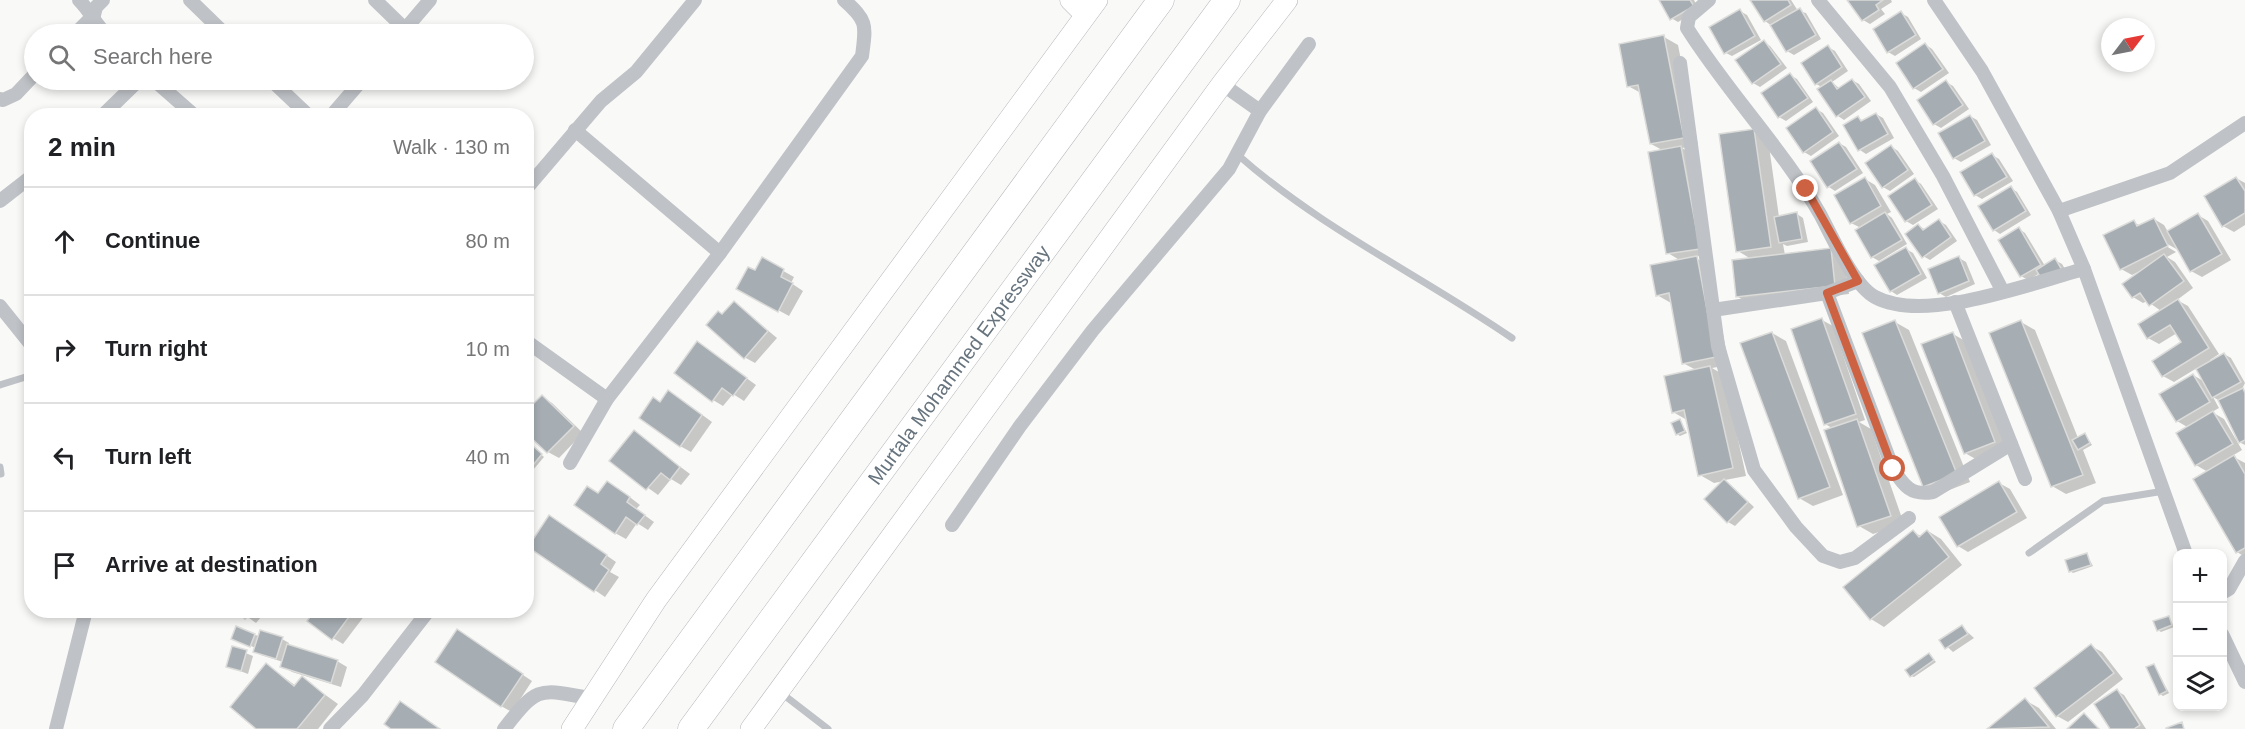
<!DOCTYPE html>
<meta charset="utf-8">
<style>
:root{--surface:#fff;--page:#f6f6f6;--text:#202124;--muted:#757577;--line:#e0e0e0}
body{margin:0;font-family:Arial,sans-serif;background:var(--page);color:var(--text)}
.controls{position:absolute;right:18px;bottom:18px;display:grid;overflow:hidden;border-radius:12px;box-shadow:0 3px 9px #0003}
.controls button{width:54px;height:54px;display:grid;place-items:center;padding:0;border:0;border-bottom:2px solid var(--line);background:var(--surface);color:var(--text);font:30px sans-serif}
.compass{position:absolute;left:2101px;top:18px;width:54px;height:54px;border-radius:50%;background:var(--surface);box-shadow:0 3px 9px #0003;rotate:58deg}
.stop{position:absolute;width:18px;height:18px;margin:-14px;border:4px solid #cd6242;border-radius:50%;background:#fff}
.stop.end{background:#cd6242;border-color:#fff;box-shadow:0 2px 6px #0008}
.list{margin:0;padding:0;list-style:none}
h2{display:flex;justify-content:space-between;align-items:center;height:78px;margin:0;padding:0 24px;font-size:26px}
h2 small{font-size:20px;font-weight:400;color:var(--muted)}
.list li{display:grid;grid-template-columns:39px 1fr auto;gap:18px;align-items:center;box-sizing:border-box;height:108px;padding:0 24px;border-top:2px solid var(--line)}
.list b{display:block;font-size:22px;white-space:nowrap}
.list em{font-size:20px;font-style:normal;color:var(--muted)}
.icon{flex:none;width:33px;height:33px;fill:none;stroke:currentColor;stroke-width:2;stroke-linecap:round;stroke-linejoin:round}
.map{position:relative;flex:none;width:2245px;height:729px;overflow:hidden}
.search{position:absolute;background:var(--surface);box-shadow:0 3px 9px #0003;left:24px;top:24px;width:510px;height:66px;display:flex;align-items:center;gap:15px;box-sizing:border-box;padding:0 21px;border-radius:33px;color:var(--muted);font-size:22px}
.panel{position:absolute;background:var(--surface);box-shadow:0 3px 9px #0003;left:24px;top:108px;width:510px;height:510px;border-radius:24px}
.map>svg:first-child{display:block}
.shadow{fill:#0003}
.building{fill:#a7aeb3;stroke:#dbdbd9;stroke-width:1.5}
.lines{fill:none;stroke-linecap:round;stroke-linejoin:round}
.secondary-casing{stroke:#b4b8bc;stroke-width:21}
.primary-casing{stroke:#b3b7ba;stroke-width:22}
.motorway-casing{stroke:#b3b6b9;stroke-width:27}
.service{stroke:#bfc2c6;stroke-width:7}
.minor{stroke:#bfc2c6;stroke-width:14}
.secondary{stroke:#fff;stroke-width:20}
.primary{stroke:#fff;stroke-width:21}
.motorway{stroke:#fff;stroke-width:26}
.route{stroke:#cd6242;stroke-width:8}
.labels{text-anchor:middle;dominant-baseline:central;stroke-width:6;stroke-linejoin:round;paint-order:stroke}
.street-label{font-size:20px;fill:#67747e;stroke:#fff}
</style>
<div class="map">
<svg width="2245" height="729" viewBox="0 0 2245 729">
<rect width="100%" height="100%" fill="#f9f9f7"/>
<!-- shadow -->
<g class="shadow">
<polygon points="1660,0 1694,0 1699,10 1678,22 1671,18"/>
<polygon points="1751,0 1791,0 1798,11 1806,13 1821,39 1794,55 1787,51 1772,26 1765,21"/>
<polygon points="1849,0 1891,0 1892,2 1881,9 1885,14 1870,24 1863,20"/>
<polygon points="1740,11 1747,15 1761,40 1732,56 1726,53"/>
<polygon points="1901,13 1908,17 1921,39 1895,56 1888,52"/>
<polygon points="1664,37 1678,45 1698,145 1682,148 1692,154 1710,254 1694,257 1710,266 1729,365 1712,368 1724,375 1746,476 1725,480 1754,507 1735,526 1728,522 1724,481 1714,483 1700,475 1687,420 1673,412 1696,370 1683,363 1671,303 1657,295 1681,261 1668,253 1664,151 1651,144 1641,93 1628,86"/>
<polygon points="1764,42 1770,46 1787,68 1760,87 1753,83"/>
<polygon points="1926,45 1932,49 1949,73 1921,92 1914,88"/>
<polygon points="1828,47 1835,51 1848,71 1832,82 1840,89 1852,80 1859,84 1871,101 1844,120 1838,116 1819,90 1822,87 1816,84"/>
<polygon points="1790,75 1797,79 1813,102 1786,121 1779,117"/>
<polygon points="1946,82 1953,86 1969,109 1941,128 1934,124"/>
<polygon points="1816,109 1823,113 1839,136 1811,156 1804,152"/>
<polygon points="1876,114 1883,118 1894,138 1866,154 1860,150 1845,125 1858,118 1864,121"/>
<polygon points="1970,116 1977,120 1991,145 1961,162 1954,158"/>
<polygon points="1754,131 1768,139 1779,217 1797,214 1803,218 1808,242 1787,246 1783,244 1785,255 1830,250 1844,258 1849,294 1752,305 1738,297 1751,259 1738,251"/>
<polygon points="1839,143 1846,147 1863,173 1835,191 1829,187"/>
<polygon points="1892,147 1898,151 1914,174 1890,191 1883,187"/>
<polygon points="1992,155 1999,159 2013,181 1982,199 1975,195"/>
<polygon points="2236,178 2245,183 2245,225 2234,232 2223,226"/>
<polygon points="1865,179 1875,185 1891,212 1887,214 1892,218 1907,244 1879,261 1872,257 1861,228 1851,223"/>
<polygon points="1915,180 1921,184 1938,209 1913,225 1906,221 1890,196"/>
<polygon points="2011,188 2017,192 2031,215 2000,234 1994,230"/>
<polygon points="2198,215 2208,221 2231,260 2202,277 2191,271 2180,251 2162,241 2161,243 2176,252 2167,257 2175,262 2193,288 2177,300 2188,306 2219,354 2210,360 2211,362 2224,354 2231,358 2245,383 2242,389 2245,391 2245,445 2237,441 2220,401 2213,397 2219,408 2212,412 2224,419 2242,450 2232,456 2245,463 2245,557 2237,552 2208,472 2196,465 2189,428 2177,421 2193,375 2205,382 2197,368 2174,382 2163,376 2154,361 2183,343 2177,333 2159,344 2148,338 2161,311 2147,301 2143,303 2133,297 2140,271 2132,275 2121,269 2133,222 2141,226 2154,219 2164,225 2168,232"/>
<polygon points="1939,221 1946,225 1957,241 1930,260 1923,256 1919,226 1926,230"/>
<polygon points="2019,229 2025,233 2045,266 2055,260 2062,264 2068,274 2040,273 2028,280 2021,276"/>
<polygon points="1906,249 1913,253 1927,278 1897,295 1891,291"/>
<polygon points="1959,258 1966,262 1975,284 1946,297 1939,293"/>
<polygon points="762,259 794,277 791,283 803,291 789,316 749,294"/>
<polygon points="735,303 777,338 755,363 744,357 723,315"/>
<polygon points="1822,320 1833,326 1865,420 1859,422 1871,429 1904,524 1873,534 1859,526 1834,429 1825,424"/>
<polygon points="1895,322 1909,330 1970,482 1939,494 1925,486"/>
<polygon points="2021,322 2035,330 2078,438 2085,434 2092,445 2083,450 2096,483 2066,494 2052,486"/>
<polygon points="1772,333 1786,341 1843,495 1813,506 1799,498"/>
<polygon points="1953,334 1967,342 2009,449 1979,461 1965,453"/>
<polygon points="698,343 756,385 744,401 733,394 723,406 713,400"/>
<polygon points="542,397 552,403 583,433 559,458 548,452 526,431"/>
<polygon points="679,398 712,422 691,452 680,446 661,403"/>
<polygon points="1680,421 1687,433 1680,436 1677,434"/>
<polygon points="634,432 690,474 681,485 671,479 658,495 611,461"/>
<polygon points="536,450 544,457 533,470 526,466 526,456"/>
<polygon points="1999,483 2010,489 2027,518 1968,552 1958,546"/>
<polygon points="618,488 640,505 636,509 654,522 648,530 637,523 626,539 615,533 599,494"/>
<polygon points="560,523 616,562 610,572 619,577 605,597 530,546"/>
<polygon points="1928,531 1941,539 1962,565 1884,627 1871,619 1913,532 1921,536"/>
<polygon points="2087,555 2093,566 2073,573 2070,571"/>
<polygon points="238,610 267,610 256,623"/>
<polygon points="317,610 366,610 368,611 343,644 333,638"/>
<polygon points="2169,617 2174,627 2161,632 2158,630"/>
<polygon points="1962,627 1974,638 1953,652 1941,641"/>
<polygon points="254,635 282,639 289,643 288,646 337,661 347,667 341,687 292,672 282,666 283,662 261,655 255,651 256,648 236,640"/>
<polygon points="467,638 532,681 512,712 501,706"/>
<polygon points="2091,646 2102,652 2123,679 2068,722 2057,716 2036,688"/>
<polygon points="233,648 253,656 248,674 227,666"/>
<polygon points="1929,655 1936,662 1914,677 1911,676"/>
<polygon points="266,664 296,686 302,678 338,704 318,729 259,729"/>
<polygon points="2154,665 2169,693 2163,696 2160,694"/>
<polygon points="2117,691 2124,695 2146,729 2112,729"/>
<polygon points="2025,700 2039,708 2056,729 1989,729"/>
</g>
<!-- building -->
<g class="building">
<polygon points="1659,0 1690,0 1694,6 1670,20"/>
<polygon points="1750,0 1788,0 1791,5 1764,22"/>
<polygon points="1847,0 1883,0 1876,5 1879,10 1862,21"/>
<polygon points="1800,8 1816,35 1786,52 1770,25"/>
<polygon points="1740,9 1755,36 1724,54 1709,27"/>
<polygon points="1901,11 1916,35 1887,53 1873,29"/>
<polygon points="1664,35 1684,138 1650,144 1638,85 1627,87 1619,44"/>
<polygon points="1764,40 1781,64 1752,84 1735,60"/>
<polygon points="1925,43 1943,69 1913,89 1896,63"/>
<polygon points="1828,45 1842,67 1815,85 1801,63"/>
<polygon points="1790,73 1808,98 1778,118 1761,93"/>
<polygon points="1852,79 1865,97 1836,117 1817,89 1831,80 1837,89"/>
<polygon points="1946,80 1963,105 1933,125 1917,100"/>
<polygon points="1816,107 1833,132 1803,153 1786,128"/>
<polygon points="1876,113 1888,134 1858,151 1843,125 1858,116 1861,121"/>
<polygon points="1970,115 1985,141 1953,159 1938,133"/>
<polygon points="1754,129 1771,247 1736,252 1719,134"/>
<polygon points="1839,142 1857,169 1827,188 1810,161"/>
<polygon points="1891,145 1908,170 1882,188 1865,163"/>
<polygon points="1681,146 1700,249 1666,254 1648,152"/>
<polygon points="1992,153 2007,177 1974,196 1960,172"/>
<polygon points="1865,177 1881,206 1850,224 1834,195"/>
<polygon points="2236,177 2245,191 2245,213 2222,227 2204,196"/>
<polygon points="1915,178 1932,205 1905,222 1888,196"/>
<polygon points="2011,186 2026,211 1993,231 1978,206"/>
<polygon points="1797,212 1802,239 1779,243 1774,217"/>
<polygon points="1885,212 1902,240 1871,258 1855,230"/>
<polygon points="2198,213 2222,254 2190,272 2167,231"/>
<polygon points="2154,218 2168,246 2120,270 2103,235 2134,220 2137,226"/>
<polygon points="1939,219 1951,237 1922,258 1905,234 1918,224 1923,230"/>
<polygon points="2019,227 2041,265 2020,277 1998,240"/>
<polygon points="1906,247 1921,274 1890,292 1874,265"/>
<polygon points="1831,248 1835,286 1736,297 1732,260"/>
<polygon points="2164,254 2184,281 2149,306 2140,293 2132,298 2122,284"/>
<polygon points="1697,256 1716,357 1682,364 1669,293 1656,296 1650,265"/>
<polygon points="1959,256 1969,281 1938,294 1928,269"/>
<polygon points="762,257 784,269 781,277 793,283 778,312 736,289 748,267 755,270"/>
<polygon points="2055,258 2062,270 2043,281 2036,270"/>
<polygon points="2178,299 2209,348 2162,377 2152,361 2181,342 2170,325 2147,339 2138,324"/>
<polygon points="734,301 768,331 744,359 706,325 718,311 722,314"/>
<polygon points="1822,318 1856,414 1824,425 1791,329"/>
<polygon points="1895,320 1957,474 1923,487 1862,333"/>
<polygon points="2021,320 2083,475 2051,487 1989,333"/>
<polygon points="1772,332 1830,487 1798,499 1740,343"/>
<polygon points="1953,332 1995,442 1964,454 1921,344"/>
<polygon points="697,341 747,378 733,396 722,388 712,402 674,373"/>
<polygon points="2224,353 2241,382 2212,398 2196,369"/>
<polygon points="1710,366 1733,468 1698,476 1684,410 1672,413 1664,376"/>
<polygon points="2193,374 2210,402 2176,422 2159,394"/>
<polygon points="2243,388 2245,393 2245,440 2239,443 2218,400"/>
<polygon points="668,390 702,415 680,447 639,418 653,397 660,402"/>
<polygon points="542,395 574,426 547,453 526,433 526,411"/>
<polygon points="2213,411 2233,444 2195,466 2176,433"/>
<polygon points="1680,419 1685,431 1676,435 1671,423"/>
<polygon points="1857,419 1891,516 1857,527 1824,430"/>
<polygon points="634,430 680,467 670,480 661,473 646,490 609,461"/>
<polygon points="2085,433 2090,443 2078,450 2072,440"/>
<polygon points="533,446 542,454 529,470 526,454"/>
<polygon points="2234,455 2245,474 2245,548 2236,553 2193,479"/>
<polygon points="1724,479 1748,502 1727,523 1704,499"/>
<polygon points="607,481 630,497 627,502 645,515 637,525 626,517 615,534 574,505 587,486 598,493"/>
<polygon points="1999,481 2017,512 1957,547 1939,517"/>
<polygon points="549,515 607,555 601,564 609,570 594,592 528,547"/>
<polygon points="1913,530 1919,537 1927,530 1949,557 1870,620 1843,587"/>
<polygon points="2087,553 2091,565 2069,572 2065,560"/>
<polygon points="236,610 252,610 245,619"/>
<polygon points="315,610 354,610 332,640 307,621"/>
<polygon points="2169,616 2172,625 2157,631 2153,621"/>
<polygon points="1962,625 1968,634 1945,649 1939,640"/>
<polygon points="236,626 255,634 250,647 231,639"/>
<polygon points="457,629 523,674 501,707 435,662"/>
<polygon points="260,630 283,637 276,659 253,652"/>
<polygon points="287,644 338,660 331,683 280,667"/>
<polygon points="2091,644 2114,673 2056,717 2034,688"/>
<polygon points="232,646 247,650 241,671 226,667"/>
<polygon points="1929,653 1934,660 1910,677 1905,670"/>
<polygon points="266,663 294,686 302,676 325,695 297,729 256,729 230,707"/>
<polygon points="2154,664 2167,691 2159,695 2146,667"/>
<polygon points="2117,689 2140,725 2134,729 2110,729 2094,704"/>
<polygon points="2025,698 2049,727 1987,729"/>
<polygon points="400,701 440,729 391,729 384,724"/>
<polygon points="2084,713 2099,729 2067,729"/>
<polygon points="2182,722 2184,729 2166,729 2166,728"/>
</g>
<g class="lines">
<defs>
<polyline id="secondary" points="1070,0 1085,15"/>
<g id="primary">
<polyline points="572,729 656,600 1097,0"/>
<polyline points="751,729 1222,84 1287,0"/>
</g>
<g id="motorway">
<polyline points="626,729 1161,0"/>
<path id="s1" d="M691 729 1227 0"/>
</g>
</defs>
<!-- secondary casing -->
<use href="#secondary" class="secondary-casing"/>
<!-- primary casing -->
<use href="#primary" class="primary-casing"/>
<!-- motorway casing -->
<use href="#motorway" class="motorway-casing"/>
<!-- service -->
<g class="service">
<path d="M1238 155C1320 228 1422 276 1512 338"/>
<polyline points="0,385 32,375"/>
<polyline points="0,467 1,474"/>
<polyline points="2029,553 2103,501 2164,491"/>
<polyline points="780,692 828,729"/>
</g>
<!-- minor -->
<g class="minor">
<path d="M79 0C91 12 95 24 106 34"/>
<polyline points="190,0 225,34"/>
<polyline points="375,0 405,29"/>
<path d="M1709 0 1689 17 1687 28C1728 93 1782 148 1820 214 1832 236 1853 285 1875 297 1925 324 2031 283 2084 269"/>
<polyline points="1818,0 1890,87 1943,176 2002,290"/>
<polyline points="1934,0 1982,71 2059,211 2084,269 2186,554"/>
<polyline points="75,34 94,15 96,7 103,0"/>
<polyline points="401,34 430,0"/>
<polyline points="1680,63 1718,346 1754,470 1796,527 1823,556 1840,562 1855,558 1909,518"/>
<polyline points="154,80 195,116"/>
<polyline points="271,80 309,116"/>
<polyline points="1222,84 1260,111"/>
<polyline points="0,99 3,100 16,94 34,75"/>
<polyline points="102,116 139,80"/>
<polyline points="331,116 362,80"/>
<polyline points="575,130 720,253"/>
<polyline points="526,189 601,101 636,72 695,0"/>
<polyline points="0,201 32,176"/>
<polyline points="2059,211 2170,173 2245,123"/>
<path d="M1827 293 1893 469C1904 486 1911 496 1933 492L2011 444"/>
<polyline points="1955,302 2025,479"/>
<polyline points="0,306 32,346"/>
<polyline points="1713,310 1827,293 1858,281"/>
<polyline points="526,341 607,399"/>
<path d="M570 463 607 399 720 253 862 56C866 25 868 21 844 0"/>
<polyline points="952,525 1020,426 1093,330 1229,169 1260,111 1309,44"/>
<polyline points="2222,593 2229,589 2245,561"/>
<polyline points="2222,634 2245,682"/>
<polyline points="56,729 86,610"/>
<polyline points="330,729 363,695 429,610"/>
<path d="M504 729C539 684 539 689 594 699"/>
</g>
<!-- secondary -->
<use href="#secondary" class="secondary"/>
<!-- primary -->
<use href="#primary" class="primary"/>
<!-- motorway -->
<use href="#motorway" class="motorway"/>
</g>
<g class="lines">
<!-- route -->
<polyline class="route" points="1806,189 1858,281 1827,293 1893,469"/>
</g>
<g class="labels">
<!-- street labels -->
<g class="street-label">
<text stroke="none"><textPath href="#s1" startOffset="452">Murtala Mohammed Expressway</textPath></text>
</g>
</g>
</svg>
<div class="controls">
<button>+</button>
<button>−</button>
<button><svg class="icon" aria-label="layers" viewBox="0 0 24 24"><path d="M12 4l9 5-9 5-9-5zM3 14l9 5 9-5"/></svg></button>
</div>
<svg class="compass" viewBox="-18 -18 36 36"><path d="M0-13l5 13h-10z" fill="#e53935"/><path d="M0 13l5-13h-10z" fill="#757577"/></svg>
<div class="stop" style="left:1893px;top:469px"></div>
<div class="stop end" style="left:1806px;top:189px"></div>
<div class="search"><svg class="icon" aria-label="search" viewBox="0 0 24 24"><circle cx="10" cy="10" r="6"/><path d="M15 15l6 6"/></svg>Search here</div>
<section class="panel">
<h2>2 min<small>Walk · 130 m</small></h2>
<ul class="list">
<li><svg class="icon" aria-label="ahead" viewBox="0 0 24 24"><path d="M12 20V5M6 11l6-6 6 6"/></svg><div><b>Continue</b></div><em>80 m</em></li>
<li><svg class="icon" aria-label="right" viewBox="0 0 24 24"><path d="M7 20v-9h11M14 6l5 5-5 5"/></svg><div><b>Turn right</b></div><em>10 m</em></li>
<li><svg class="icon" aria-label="left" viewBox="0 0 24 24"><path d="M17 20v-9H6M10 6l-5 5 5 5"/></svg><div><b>Turn left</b></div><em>40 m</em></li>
<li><svg class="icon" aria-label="arrive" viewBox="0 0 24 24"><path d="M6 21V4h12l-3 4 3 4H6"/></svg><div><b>Arrive at destination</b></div></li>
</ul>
</section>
</div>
